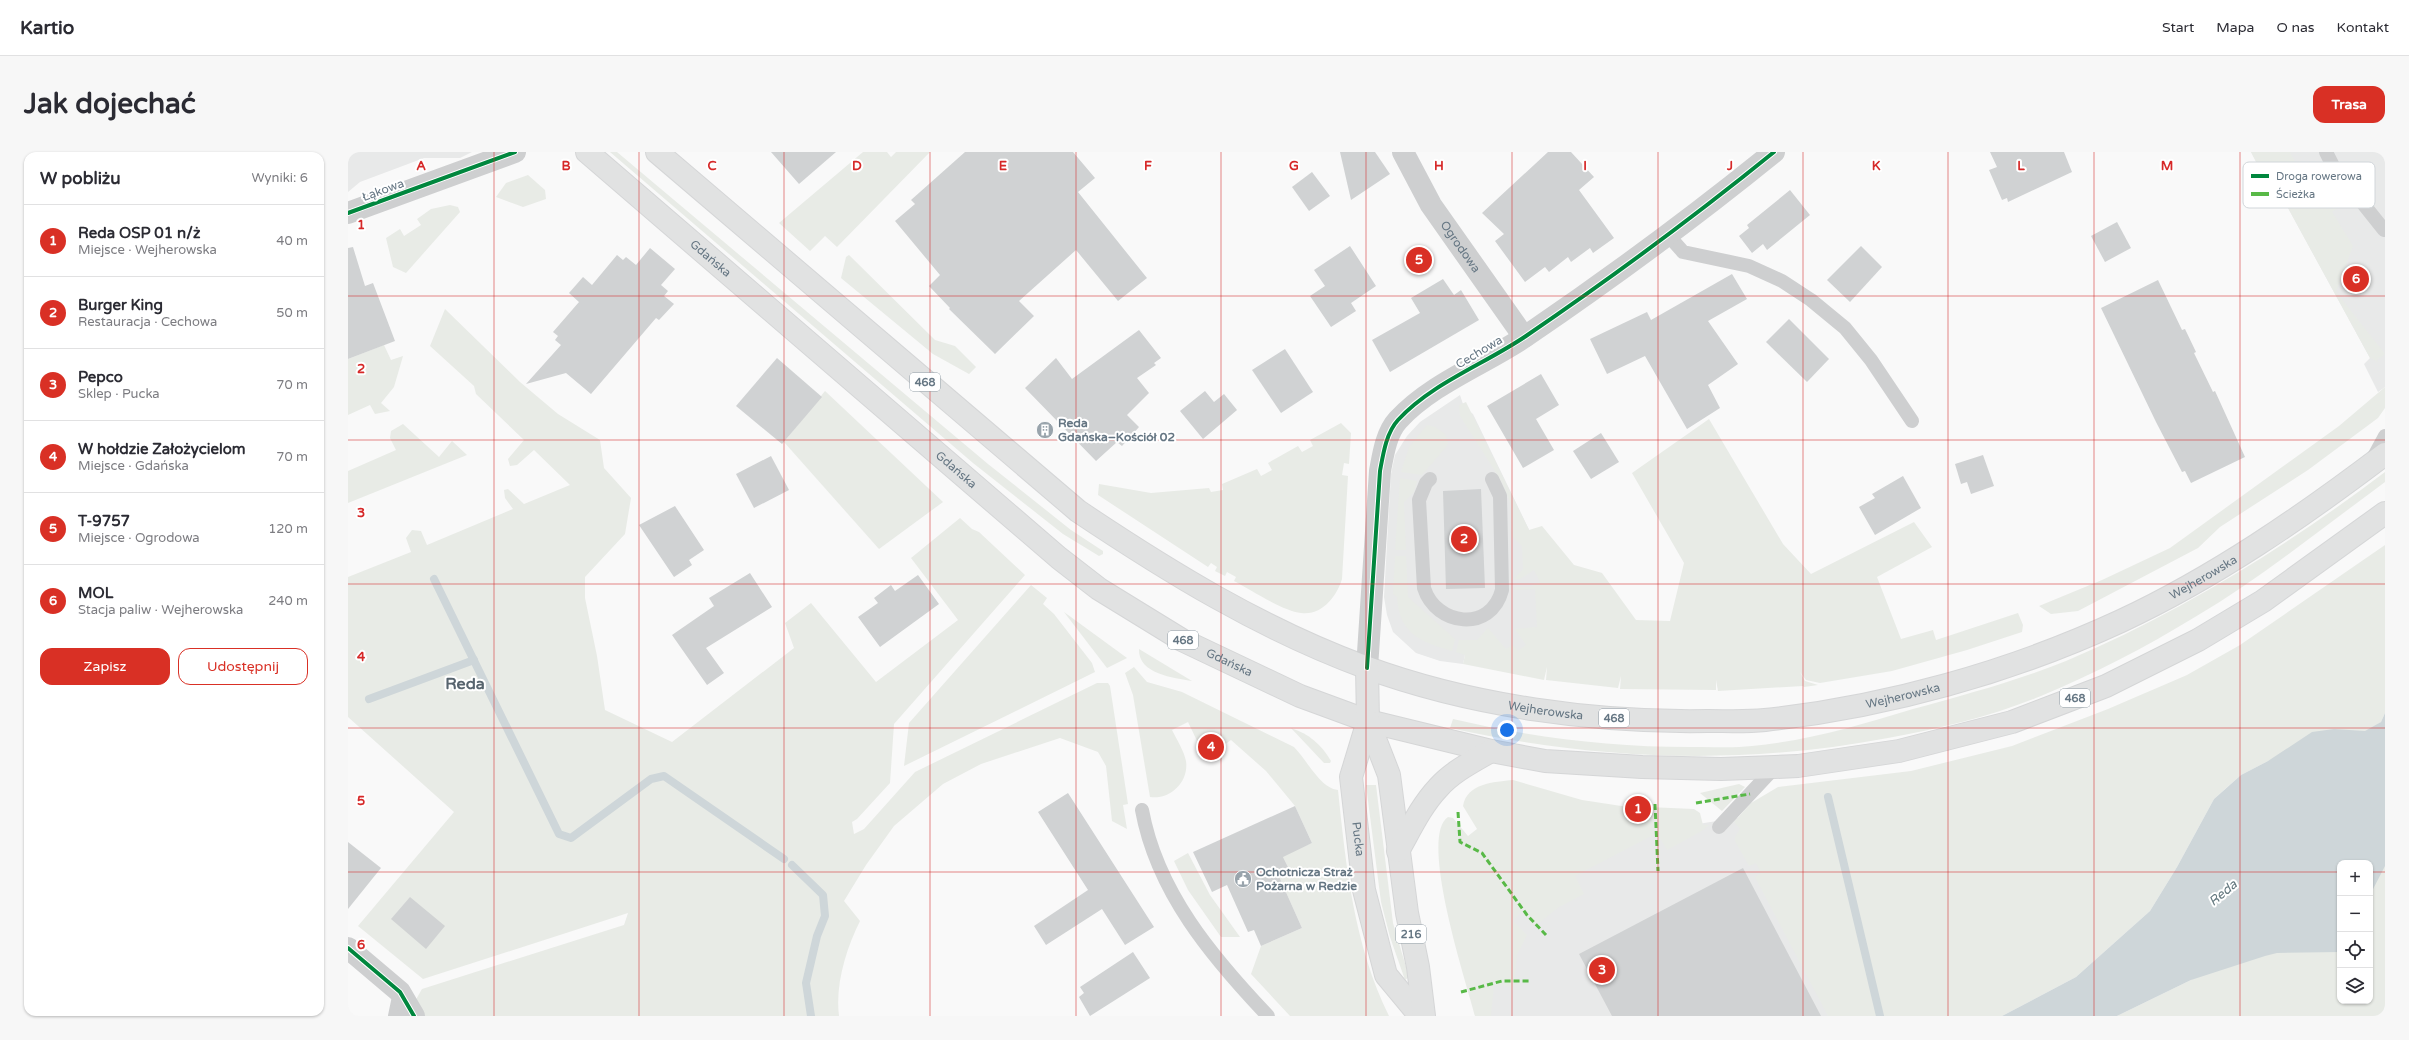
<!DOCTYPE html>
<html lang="pl">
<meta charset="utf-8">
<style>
:root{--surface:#fff;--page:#f7f7f7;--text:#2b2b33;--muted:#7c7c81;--line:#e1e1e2;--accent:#d93025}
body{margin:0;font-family:"Varela Round",sans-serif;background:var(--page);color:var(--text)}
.controls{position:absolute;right:12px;bottom:12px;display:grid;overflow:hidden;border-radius:8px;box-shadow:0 1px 3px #0004}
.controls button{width:36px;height:36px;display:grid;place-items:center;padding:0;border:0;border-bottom:1px solid var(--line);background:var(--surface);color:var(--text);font:20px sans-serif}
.you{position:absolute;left:1159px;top:578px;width:14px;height:14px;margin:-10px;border:3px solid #fff;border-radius:50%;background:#1a73e8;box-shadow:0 0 0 6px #1a73e833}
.badge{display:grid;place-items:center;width:26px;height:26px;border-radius:50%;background:var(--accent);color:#fff;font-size:13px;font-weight:700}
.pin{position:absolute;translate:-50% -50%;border:2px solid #fff;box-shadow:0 1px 4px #0006}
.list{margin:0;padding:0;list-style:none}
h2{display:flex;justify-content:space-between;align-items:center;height:52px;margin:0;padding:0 16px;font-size:17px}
h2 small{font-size:13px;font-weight:400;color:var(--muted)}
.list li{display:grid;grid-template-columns:26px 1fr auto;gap:12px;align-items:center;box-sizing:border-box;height:72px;padding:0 16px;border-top:1px solid var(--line)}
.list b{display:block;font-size:15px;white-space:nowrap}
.list p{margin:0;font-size:13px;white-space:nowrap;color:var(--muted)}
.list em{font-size:13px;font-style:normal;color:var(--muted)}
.actions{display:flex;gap:8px;padding:12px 16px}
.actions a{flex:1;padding:9px 0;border:1px solid var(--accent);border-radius:12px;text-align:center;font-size:14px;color:var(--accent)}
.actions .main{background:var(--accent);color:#fff}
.icon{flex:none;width:22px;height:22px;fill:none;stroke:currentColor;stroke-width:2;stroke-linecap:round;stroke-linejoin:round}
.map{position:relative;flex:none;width:2037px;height:864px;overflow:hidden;border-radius:12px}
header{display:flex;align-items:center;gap:24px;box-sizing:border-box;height:56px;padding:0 20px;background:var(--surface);border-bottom:1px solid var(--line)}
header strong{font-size:19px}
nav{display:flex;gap:22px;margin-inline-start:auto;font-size:14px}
.intro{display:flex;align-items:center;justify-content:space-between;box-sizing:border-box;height:96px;padding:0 24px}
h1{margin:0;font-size:28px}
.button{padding:10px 18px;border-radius:12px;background:var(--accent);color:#fff;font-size:14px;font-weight:700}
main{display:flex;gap:24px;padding:0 24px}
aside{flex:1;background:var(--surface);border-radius:12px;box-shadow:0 1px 3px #0004}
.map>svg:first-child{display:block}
.built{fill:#e8e9e9}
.green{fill:#e8ebe6;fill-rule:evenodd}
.water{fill:#ced6d9}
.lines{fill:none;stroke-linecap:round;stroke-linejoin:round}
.stream{stroke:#ced6d9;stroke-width:8}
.building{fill:#d0d2d3}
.primary-casing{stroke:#d5d6d7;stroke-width:24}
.service{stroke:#cecfd0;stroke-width:14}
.minor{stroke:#cecfd0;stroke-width:22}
.tertiary{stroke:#cecfd0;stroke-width:22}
.primary{stroke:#e1e2e2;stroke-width:22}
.quiet{stroke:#58b947;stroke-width:3;stroke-dasharray:6 3;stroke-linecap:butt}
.cycleway-casing{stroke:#fff;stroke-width:6}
.cycleway{stroke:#00873e;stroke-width:4}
.grid{fill:none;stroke:#d62828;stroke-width:1;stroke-opacity:0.55}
.labels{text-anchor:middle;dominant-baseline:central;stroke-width:4;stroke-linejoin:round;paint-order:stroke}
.shield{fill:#fff;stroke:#939fa8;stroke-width:1}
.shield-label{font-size:11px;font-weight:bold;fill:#657683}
.street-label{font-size:12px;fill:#657683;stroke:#fff}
.poi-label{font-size:12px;font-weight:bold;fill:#657683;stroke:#fff;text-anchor:start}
.water-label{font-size:13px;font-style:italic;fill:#60757c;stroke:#fff}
.district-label{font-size:16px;font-weight:bold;fill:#57646e;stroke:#fff}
.key{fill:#fff;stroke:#d1d6da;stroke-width:1}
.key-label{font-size:11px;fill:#657683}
.grid-label{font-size:13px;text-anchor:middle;font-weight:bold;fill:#d62828;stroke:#fff;stroke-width:4;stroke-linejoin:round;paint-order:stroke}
</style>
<header>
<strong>Kartio</strong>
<nav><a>Start</a><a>Mapa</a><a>O nas</a><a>Kontakt</a></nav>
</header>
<div class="intro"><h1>Jak dojechać</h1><a class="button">Trasa</a></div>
<main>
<aside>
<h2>W pobliżu<small>Wyniki: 6</small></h2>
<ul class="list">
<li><span class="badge">1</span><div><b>Reda OSP 01 n/ż</b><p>Miejsce · Wejherowska</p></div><em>40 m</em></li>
<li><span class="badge">2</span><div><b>Burger King</b><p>Restauracja · Cechowa</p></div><em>50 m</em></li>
<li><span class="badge">3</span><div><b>Pepco</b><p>Sklep · Pucka</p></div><em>70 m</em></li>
<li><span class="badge">4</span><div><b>W hołdzie Założycielom</b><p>Miejsce · Gdańska</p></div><em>70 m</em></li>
<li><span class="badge">5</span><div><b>T-9757</b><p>Miejsce · Ogrodowa</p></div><em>120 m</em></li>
<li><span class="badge">6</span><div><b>MOL</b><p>Stacja paliw · Wejherowska</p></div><em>240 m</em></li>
</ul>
<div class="actions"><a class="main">Zapisz</a><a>Udostępnij</a></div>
</aside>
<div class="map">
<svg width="2037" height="864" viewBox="0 0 2037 864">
<rect width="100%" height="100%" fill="#f9f9f9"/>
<!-- built -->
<g class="built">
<polygon points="0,0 124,0 112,6 76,6 12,30 0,40"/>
<polygon points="1903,0 2037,0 2037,235 2030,240 2016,212 2022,206 1934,45 1928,48"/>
<polygon points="1112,243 1116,255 1125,262 1205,427 1223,506 1117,503 1115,512 1092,509 1068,501 1045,480 1039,463 1036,445 1043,322 1047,303 1059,284 1072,270"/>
<polygon points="1413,662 1515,864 1133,864 1127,712 1293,681"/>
</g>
<!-- green -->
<g class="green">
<polygon points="262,0 269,0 640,312 723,378 755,399 755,402 751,404 715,382 625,311"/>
<polygon points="515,0 539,0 543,5 548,0 582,0 489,95 477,84 462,99 431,71"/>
<path d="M1903 0H1942L1949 14C1971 11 1975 20 1987 35L1978 41 1984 49 1993 43 1998 50 1984 60 2005 94 1988 140 2037 202 2029 208 2030 210 2022 206 1934 45 1928 48Z"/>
<polygon points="180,23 197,38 198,47 175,55 148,45 158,31"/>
<polygon points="102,53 110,55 112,60 58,121 45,115 38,86 52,77 56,84 73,73 69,67 83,57"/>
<polygon points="501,103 587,188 607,194 628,215 621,222 585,202 493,126 498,105"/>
<path d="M97 157 172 230 210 262 252 288 256 316 283 346 277 382 237 425V446L249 504 257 558 324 590 446 496 437 471 463 451 528 530 610 468 563 406 612 366 624 377 631 380 677 423 546 572 542 631 509 667 504 670 506 682 516 677 567 620 749 531H760L762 534 780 652 775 653 779 677 764 669 758 614 750 600 712 586 633 612 595 632 546 674 518 713 496 749 512 769C498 797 487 833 491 864H73L66 851 74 837 276 773 280 761 75 827 10 774 106 660 0 565V425L63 400 58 386 64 378 73 379 79 393 165 357 157 346 156 338 160 337 176 352 222 333 186 298 169 313 162 314 160 307 176 288 128 242 126 234 82 194Z"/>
<polygon points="36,193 43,208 55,204 46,235 33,251 42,259 27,262 22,253 0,263 0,207"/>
<polygon points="2037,235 2037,256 2030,266 1960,318 1872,375 1850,396 1730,459 1703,462 1691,454 1754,428 1822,396 1991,274"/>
<polygon points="477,239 595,350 531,397 436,290"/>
<polygon points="1118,250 1181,378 1194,374 1226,413 1254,421 1288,468 1322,469 1336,411 1284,321 1361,267 1435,392 1463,422 1566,370 1584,395 1529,425 1553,487 1585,478 1588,488 1670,461 1675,473 1674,480 1619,498 1544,519 1472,531 1458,528 1452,520 1457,529 1470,533 1456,535 1455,534 1370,539 1368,528 1368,538 1272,537 1273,524 1270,536 1198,528 1199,515 1196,528 1115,512 1117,503 1108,500 1111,488 1129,488 1140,476 1158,497 1165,493 1170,499 1178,493 1167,477 1189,475 1187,437 1166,438 1167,435 1182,435 1192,430 1186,418 1172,427 1166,427 1175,417 1174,394 1164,384 1163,353 1154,330 1112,264 1111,253"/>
<path d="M993 271 1003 281 1001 312 996 311 994 323 1000 324 994 427C989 444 974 464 953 461 935 459 903 438 886 429L888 425 879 420 877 424 867 419 869 415 863 411 860 415 750 343 751 332 803 341 861 336 863 340 875 338 874 332 909 317 913 324 924 318 920 311 950 294 954 300 965 294 962 288Z"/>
<polygon points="55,272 91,305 104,289 119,303 0,351 0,319 48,298 42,286 43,279"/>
<polygon points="1079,273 1087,275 1097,282 1100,291 1098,295 1074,323 1053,320 1061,295"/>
<path d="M2037 320V330L2021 342C1964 384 1908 429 1847 465 1798 495 1746 522 1693 544 1645 564 1591 577 1540 586 1394 614 1247 608 1102 576L1105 567C1186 586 1269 596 1353 595 1370 595 1387 596 1404 594 1459 589 1512 573 1565 557 1616 543 1668 529 1718 509 1832 461 1938 395 2037 320Z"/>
<polygon points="1052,326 1069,329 1066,340 1056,350 1058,398 1047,398"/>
<polygon points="2037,393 2037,561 2033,570 2024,577 1920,609 1893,623 1877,637 1866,647 1829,715 1802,759 1728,825 1654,864 1535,864 1482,645 1478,645 1530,864 1480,864 1407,725 1413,721 1408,711 1401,714 1387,689 1387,685 1392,677 1386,670 1403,651 1430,635 1563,619 1664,594 1760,557 1839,523 1892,493"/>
<path d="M1047 404H1058L1060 445 1107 487 1104 499C1072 490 1051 481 1049 445L1045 442Z"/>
<polygon points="683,433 699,446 695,452 706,462 744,511 747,520 556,614 561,571"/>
<polygon points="716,460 779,506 759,516"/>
<path d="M791 497 844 529C826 526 790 522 791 497Z"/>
<path d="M786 515 799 530 834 540 946 595C959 608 972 636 990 638 998 715 1006 793 1041 864H942L903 822 913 794 954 776 929 720 940 715 934 703 964 691 947 654 918 619 883 588 872 596 867 585 851 593 840 570 824 578C829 588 836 599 838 609 841 630 822 648 802 645L785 543 777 521Z"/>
<path d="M943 576C961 582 973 592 983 609L982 611H976Z"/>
<path d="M1165 628 1234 648 1280 655V660L1299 661 1300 655 1346 657 1352 661 1355 673H1361L1352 680 1319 698 1309 681 1227 724 1236 742 1211 755 1187 774 1173 760 1165 769 1179 783 1169 803 1166 835 1146 833 1143 864H1127C1119 832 1070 685 1100 665L1105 666 1120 684 1129 677 1115 654C1119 631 1146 630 1165 628Z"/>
<path d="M2037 629V864H1769L1843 828ZM1992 711H2022V849H1992Z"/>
<polygon points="1391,632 1397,635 1374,659 1352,641"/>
<polygon points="1018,633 1028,633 1045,771 1061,825 1057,828 1042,785 1033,750"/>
<polygon points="840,701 862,743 892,785 873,785 840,738 826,709"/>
</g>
<!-- water -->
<polygon class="water" points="2037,561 2037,714 2022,743 2022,711 1992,711 1992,800 1929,801 1917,804 1843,828 1769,864 1654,864 1728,825 1802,759 1829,715 1866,647 1893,623 1920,609 1964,580 1986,577 2017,579 2033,570"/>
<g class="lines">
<!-- stream -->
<g class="stream">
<polyline points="86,427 211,682 223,686 303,627 316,624 436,707"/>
<polyline points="21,547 126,508"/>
<polyline points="1480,645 1532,864"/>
<polyline points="444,713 475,743 477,764 469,784 458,831 463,864"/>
</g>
</g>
<!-- building -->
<g class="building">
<polygon points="423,0 488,0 451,32"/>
<polygon points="617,0 725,0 747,26 730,40 799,126 770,149 728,98 671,149 686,164 647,202 601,157 602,156 581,134 592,123 547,69 567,52 563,48"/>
<polygon points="992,0 1027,0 1042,22 1003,48"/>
<polygon points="1200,0 1223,0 1246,25 1231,38 1266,86 1245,101 1242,96 1223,110 1220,105 1201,120 1197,115 1177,130 1147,89 1156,82 1134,61"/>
<polygon points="1642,0 1716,0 1724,20 1660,50 1659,46 1654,48 1641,18 1649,15"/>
<polygon points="964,20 982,44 961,59 944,35"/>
<polygon points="1442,38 1462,63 1419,98 1415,92 1404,101 1391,84 1401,76 1399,73"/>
<polygon points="1769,70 1783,96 1757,110 1743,84"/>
<polygon points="1002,94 1028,134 1003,151 1008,159 983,175 962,144 977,134 966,118"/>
<polygon points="1513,94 1534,115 1502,150 1479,128"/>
<polygon points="5,95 17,134 25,131 47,189 0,207 0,96"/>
<polygon points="302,96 327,117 313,133 320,139 316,144 326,152 311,168 308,166 243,242 218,221 178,232 213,193 207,188 210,184 205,180 231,150 221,141 235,125 244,133 269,103 275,108 278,105 288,113"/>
<polygon points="1384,122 1399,147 1360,169 1390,212 1360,233 1372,256 1339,277 1297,204 1259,222 1242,187 1299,160 1303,168"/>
<polygon points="1095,127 1106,143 1113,138 1131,168 1042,220 1024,188 1072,161 1063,146"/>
<polygon points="1810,128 1834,178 1837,177 1848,200 1846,201 1865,240 1867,239 1897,305 1843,331 1837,319 1834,320 1808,270 1753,156"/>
<polygon points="1441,167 1481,207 1459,230 1418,190"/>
<polygon points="791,178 813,206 806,211 808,213 789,226 801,241 779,263 791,275 774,294 769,290 748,309 677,236 708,206 724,227"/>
<polygon points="937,197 965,240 933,261 904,218"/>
<polygon points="429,206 474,245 434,292 388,254"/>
<polygon points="1193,222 1211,253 1188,267 1206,298 1175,316 1139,254"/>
<polygon points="857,239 866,250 876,242 889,258 855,287 832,259"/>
<polygon points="1253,281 1271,310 1243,327 1225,299"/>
<polygon points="1635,303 1646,334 1623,342 1619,330 1613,332 1607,312"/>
<polygon points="423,304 441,338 406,356 388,322"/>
<polygon points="1555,324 1573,356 1527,383 1511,355 1527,346 1524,342"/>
<polygon points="1133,337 1137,436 1098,437 1095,339"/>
<polygon points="327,354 356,398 341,408 344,413 326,425 291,373"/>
<polygon points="402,421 424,455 358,496 376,521 359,533 324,483 366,454 361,446"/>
<polygon points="570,423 591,452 532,495 510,465 530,451 526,446 543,433 547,439"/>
<polygon points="720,641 806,775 777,793 754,757 698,793 686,774 740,738 690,660"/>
<polygon points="947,654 964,691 935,705 940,715 929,720 954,776 913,794 906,778 900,780 879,733 864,740 845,700"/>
<polygon points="0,690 33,716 0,757"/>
<polygon points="1395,716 1473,864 1264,864 1231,802"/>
<polygon points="62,745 97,774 78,797 43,767"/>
<polygon points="785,800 802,826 742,864 731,845 736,841 732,835"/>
</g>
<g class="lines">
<defs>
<g id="primary">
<path id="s2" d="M239 0 711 406 751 437 834 488 952 544 1020 569 1143 599 1197 609 1294 615 1373 617 1427 615 1450 614 1551 599 1664 570 1758 534 1850 488 1915 449 2037 361"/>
<path id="s3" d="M309 0 730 359C821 420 914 477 1017 515 1123 554 1248 571 1360 569 1379 569 1398 570 1417 568 1538 555 1663 520 1773 469 1867 425 1954 365 2037 302"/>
<path id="s4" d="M1019 516 1020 569 1003 625 1016 738 1038 823 1072 864"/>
<polyline points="1020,569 1041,623 1059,761 1070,815 1076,864"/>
<path d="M1050 699C1062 678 1073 654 1090 636 1104 620 1124 610 1143 599"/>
</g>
</defs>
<!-- primary casing -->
<use href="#primary" class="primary-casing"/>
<!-- service -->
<g class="service">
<polyline points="1978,0 1985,14 2036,78"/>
<polyline points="1320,83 1335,100 1401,114 1434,129 1463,148 1497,176 1523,208 1564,269"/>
<polyline points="2024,308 2037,284"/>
<path d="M1082 327 1078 331 1071 348 1076 436C1088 474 1143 481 1154 438L1152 344 1144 327"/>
<path d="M794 658C809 740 864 805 920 864"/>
<polyline points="1371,675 1427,615"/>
<polyline points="47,864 52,840"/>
</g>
<!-- minor -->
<g class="minor">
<path id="s1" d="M1055 0 1083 53 1176 185"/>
<path d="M1019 516 1032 319C1035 303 1038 281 1050 268 1084 231 1137 212 1178 184 1263 126 1346 65 1426 0"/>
<polyline points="0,796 52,840 66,864"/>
</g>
<!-- tertiary -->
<polyline class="tertiary" points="0,61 167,0"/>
<!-- primary -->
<use href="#primary" class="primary"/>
<!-- quiet -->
<g class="quiet">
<polyline points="1348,651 1402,642"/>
<polyline points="1307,652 1310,719"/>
<polyline points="1110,660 1112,690 1134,701 1179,763 1198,783"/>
<polyline points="1113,840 1154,829 1182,829"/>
</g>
<defs>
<g id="cycleway">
<polyline points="0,61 167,0"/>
<path d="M1019 516 1032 319C1035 303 1038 281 1050 268 1084 231 1137 212 1178 184 1263 126 1346 65 1426 0"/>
<polyline points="0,796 52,840 66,864"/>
</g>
</defs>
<!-- cycleway casing -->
<use href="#cycleway" class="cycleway-casing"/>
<!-- cycleway -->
<use href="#cycleway" class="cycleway"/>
</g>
<!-- grid -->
<path class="grid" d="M146 0V864M291 0V864M436 0V864M582 0V864M728 0V864M873 0V864M1018 0V864M1164 0V864M1310 0V864M1455 0V864M1600 0V864M1746 0V864M1892 0V864M0 144H2037M0 288H2037M0 432H2037M0 576H2037M0 720H1992M2022 720H2037"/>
<!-- icons -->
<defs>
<symbol id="building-disc" viewBox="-11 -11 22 22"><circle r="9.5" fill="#99a4ac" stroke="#fff"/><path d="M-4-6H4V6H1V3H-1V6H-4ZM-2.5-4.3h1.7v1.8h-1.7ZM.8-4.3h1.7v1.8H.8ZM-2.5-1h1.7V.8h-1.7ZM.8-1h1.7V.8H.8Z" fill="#fff"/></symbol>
<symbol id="civic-disc" viewBox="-11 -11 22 22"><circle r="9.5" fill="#99a4ac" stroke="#fff"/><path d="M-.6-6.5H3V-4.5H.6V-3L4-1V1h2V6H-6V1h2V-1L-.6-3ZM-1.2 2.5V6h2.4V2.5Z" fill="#fff"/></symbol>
</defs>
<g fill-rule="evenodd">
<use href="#building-disc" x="687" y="268" width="20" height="20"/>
<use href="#civic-disc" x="885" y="717" width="20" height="20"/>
</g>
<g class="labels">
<!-- shield labels -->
<g class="shield">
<rect x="562" y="221" width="30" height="18" rx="3"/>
<rect x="820" y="479" width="30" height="18" rx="3"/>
<rect x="1712" y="537" width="30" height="18" rx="3"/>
<rect x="1251" y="557" width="30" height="18" rx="3"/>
<rect x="1048" y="773" width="30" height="18" rx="3"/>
</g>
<g class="shield-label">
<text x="577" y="230">468</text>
<text x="835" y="488">468</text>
<text x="1727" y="546">468</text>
<text x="1266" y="566">468</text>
<text x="1063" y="782">216</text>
</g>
<!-- street labels -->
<g class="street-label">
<text transform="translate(35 38) rotate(-20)">Łąkowa</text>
<text stroke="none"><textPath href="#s1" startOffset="111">Ogrodowa</textPath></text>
<text stroke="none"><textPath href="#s2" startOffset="163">Gdańska</textPath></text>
<text transform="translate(1131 200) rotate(-31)">Cechowa</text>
<text stroke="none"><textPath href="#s2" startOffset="487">Gdańska</textPath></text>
<text stroke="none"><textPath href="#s3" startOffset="1751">Wejherowska</textPath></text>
<text stroke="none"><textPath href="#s2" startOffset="823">Gdańska</textPath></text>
<text stroke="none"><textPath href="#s3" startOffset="1427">Wejherowska</textPath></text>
<text stroke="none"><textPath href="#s3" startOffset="1067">Wejherowska</textPath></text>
<text stroke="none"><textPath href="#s4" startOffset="174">Pucka</textPath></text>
</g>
<!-- poi labels -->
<g class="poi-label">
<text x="710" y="271">Reda<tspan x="710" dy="14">Gdańska–Kościół 02</tspan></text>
<text x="908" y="720">Ochotnicza Straż<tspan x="908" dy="14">Pożarna w Redzie</tspan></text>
</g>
<!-- water labels -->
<g class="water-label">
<text transform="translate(1875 741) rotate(-40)">Reda</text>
</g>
<!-- district labels -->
<g class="district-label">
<text x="117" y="532">Reda</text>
</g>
</g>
<!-- legend -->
<rect x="1895" y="10" width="132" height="46" rx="6" class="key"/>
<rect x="1903" y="22" width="18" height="4" fill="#00873e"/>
<rect x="1903" y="40" width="18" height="4" fill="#58b947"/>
<g class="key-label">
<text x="1928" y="28">Droga rowerowa</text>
<text x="1928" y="46">Ścieżka</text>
</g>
<g class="grid-label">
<text x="73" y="18">A</text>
<text x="218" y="18">B</text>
<text x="364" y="18">C</text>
<text x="509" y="18">D</text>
<text x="655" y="18">E</text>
<text x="800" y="18">F</text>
<text x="946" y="18">G</text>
<text x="1091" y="18">H</text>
<text x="1237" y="18">I</text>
<text x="1382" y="18">J</text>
<text x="1528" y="18">K</text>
<text x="1673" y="18">L</text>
<text x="1819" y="18">M</text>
<text x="13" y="77">1</text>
<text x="13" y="221">2</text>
<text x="13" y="365">3</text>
<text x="13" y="509">4</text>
<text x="13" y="653">5</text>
<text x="13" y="797">6</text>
</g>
</svg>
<div class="controls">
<button>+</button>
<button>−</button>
<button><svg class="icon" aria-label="locate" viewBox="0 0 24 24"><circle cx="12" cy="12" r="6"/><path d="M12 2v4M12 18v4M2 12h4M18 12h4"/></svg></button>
<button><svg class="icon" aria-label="layers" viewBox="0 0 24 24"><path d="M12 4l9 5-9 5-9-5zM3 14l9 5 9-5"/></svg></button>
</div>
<div class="you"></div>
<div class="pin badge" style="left:1290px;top:657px">1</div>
<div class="pin badge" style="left:1116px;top:387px">2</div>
<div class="pin badge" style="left:1254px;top:818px">3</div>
<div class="pin badge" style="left:863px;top:595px">4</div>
<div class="pin badge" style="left:1071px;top:108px">5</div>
<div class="pin badge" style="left:2008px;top:127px">6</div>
</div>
</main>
